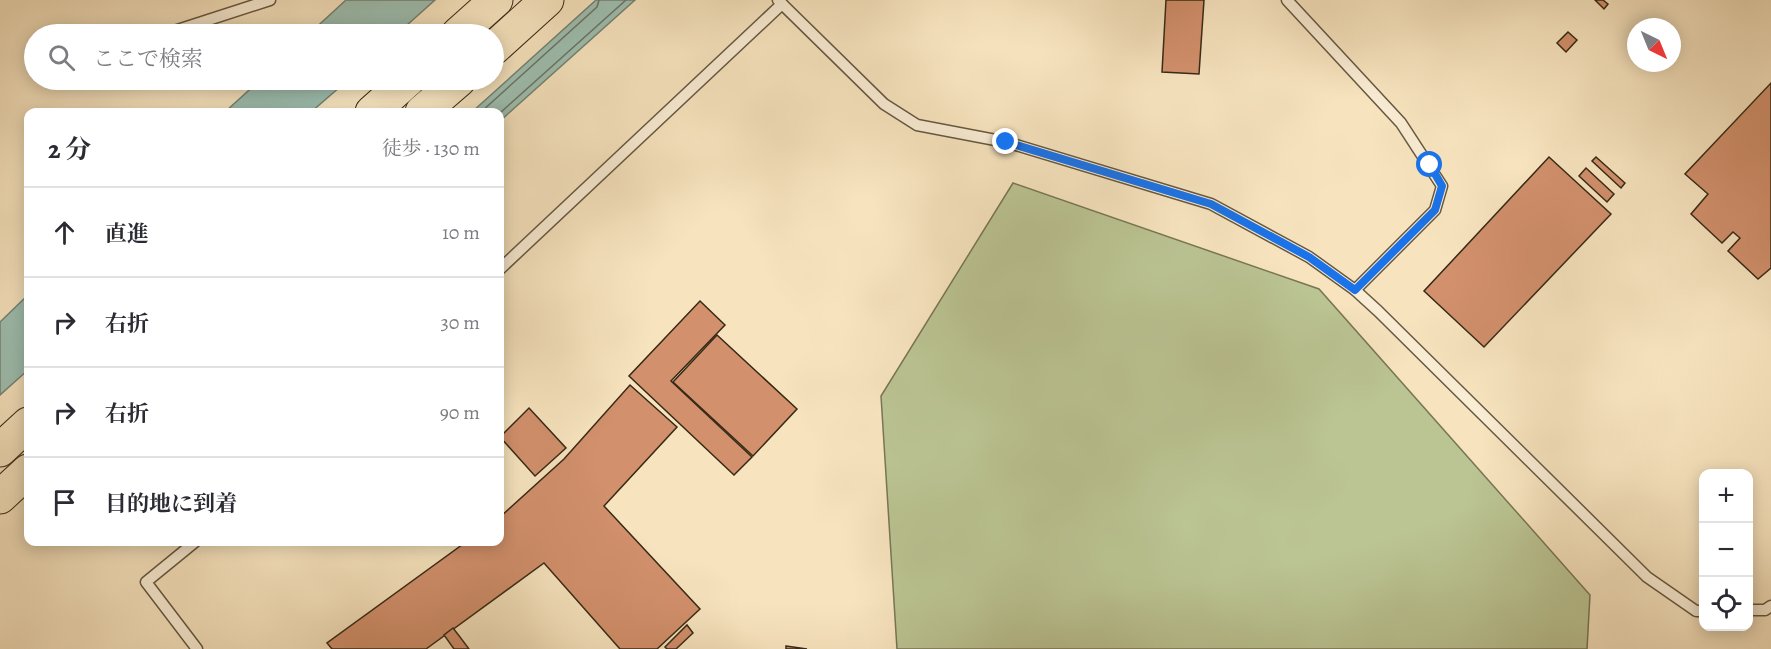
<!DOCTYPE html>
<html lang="ja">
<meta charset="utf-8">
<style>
:root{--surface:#fff;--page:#f2f2f3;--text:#2b2b33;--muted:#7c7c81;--line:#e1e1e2}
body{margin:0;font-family:Alegreya,"Noto Serif JP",serif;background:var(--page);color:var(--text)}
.controls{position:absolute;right:18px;bottom:18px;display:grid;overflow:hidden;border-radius:12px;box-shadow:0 3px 15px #0003}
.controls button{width:54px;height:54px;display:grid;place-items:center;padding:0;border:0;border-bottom:2px solid var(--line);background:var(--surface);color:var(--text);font:30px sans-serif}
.compass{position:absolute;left:1627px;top:18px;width:54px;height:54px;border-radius:50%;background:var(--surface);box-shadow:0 3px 15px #0003;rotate:137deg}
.stop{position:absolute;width:18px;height:18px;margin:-14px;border:4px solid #1a73e8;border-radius:50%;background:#fff}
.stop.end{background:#1a73e8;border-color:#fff;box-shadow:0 2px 6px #0008}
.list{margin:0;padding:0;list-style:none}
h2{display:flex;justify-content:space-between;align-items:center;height:78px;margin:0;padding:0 24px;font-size:26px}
h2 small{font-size:20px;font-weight:400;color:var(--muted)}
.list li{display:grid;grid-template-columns:39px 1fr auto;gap:18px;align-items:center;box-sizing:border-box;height:90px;padding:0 24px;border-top:2px solid var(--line)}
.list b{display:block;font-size:22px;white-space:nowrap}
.list em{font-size:20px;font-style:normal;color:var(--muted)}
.icon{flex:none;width:33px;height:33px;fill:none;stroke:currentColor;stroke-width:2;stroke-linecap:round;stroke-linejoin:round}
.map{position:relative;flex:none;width:1771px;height:649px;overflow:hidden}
.search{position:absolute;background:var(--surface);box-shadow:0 3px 15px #0003;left:24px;top:24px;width:480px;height:66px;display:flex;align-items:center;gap:15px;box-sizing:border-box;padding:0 21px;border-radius:33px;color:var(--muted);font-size:22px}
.panel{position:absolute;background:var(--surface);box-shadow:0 3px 15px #0003;left:24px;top:108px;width:480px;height:438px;border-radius:12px}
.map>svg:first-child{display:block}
.green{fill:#bbc493;stroke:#787654;stroke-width:1.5}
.water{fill:#9dbfb1;stroke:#748373;stroke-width:1.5}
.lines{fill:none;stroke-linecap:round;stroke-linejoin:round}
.shore{stroke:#6a7464;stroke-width:1.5}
.building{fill:#d2906c;stroke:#362916;stroke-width:1.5}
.service-casing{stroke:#665840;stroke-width:13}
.primary-casing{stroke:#362916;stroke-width:35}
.service{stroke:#faedd5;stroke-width:10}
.primary{stroke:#f7e4bf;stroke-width:33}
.route{stroke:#1a73e8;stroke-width:8}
</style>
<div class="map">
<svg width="1771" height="649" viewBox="0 0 1771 649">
<rect width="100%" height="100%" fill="#f7e4bf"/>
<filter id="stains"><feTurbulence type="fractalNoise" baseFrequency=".00333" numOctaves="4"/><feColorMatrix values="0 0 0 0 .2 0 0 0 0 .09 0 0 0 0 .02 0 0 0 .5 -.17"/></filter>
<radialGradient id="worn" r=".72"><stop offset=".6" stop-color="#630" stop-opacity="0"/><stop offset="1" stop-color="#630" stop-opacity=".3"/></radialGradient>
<!-- green -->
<polygon class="green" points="1013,183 1319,289 1590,595 1587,649 897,649 881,396"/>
<!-- water -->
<g class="water">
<polygon points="346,0 435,0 397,34 309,34"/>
<polygon points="596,0 635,0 500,121 500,112 472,112"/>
<polygon points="260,80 348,80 311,112 225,112"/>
<polygon points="28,295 28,370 0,395 0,322"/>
</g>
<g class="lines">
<!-- shore -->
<g class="shore">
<polyline points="481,112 597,7 599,0"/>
<polyline points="500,113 626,0"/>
</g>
</g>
<!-- building -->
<g class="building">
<polygon points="1166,0 1204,0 1199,74 1162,72"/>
<polygon points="1595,0 1603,0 1608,4 1604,9"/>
<polygon points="1568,32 1577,40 1566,52 1557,43"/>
<polygon points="1771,83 1771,268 1758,279 1728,251 1740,238 1733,232 1722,243 1691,214 1708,194 1685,174"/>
<polygon points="1549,157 1611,214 1484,347 1424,291"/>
<polygon points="1596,157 1625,183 1621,188 1592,161"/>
<polygon points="1586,168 1614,194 1607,202 1579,176"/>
<polygon points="700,301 725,325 671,381 752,457 734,475 629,376"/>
<polygon points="717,335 797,409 753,456 673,382"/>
<polygon points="630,385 677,427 604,506 700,609 657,649 620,649 544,563 426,649 332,649 327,643 466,542 500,542 500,517 564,459"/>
<polygon points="529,408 566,448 535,476 500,437"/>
<polygon points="687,625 693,633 676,649 667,649 665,647"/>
<polygon points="453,628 460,637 469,649 454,649 444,635"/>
<polygon points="786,646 807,649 786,649"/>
</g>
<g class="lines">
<defs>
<g id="service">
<polyline points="778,0 884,104 917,125 1006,142 1211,204 1309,257 1355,290 1378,311 1647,577 1696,611 1704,611"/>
<polyline points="1287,0 1401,123 1442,186 1435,210 1355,290"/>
<polyline points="165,34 270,0"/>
<polyline points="500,269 782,4"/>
<polyline points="195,542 146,582 197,649"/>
<polyline points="1748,610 1765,610 1771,606"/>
</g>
<g id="primary">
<polyline points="458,34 496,0"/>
<polyline points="494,48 547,0"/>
<polyline points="372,112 408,80"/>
<polyline points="422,112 459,80"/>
<polyline points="0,450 28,424"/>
<polyline points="0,497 28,471"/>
</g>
</defs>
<!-- service casing -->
<use href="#service" class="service-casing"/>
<!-- primary casing -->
<use href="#primary" class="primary-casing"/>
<!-- service -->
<use href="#service" class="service"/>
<!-- primary -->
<use href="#primary" class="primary"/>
</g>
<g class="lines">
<!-- route -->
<polyline class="route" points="1006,142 1211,204 1309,257 1355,290 1435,210 1442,186 1430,165"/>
</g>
<rect width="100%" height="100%" filter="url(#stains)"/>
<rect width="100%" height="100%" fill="url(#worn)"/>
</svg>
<div class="controls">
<button>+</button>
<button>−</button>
<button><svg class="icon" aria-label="locate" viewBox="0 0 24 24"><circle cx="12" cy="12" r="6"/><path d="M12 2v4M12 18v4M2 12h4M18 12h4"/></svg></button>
</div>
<svg class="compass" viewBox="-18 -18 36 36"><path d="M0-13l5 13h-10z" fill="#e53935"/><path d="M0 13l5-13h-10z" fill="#7c7c81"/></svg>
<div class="stop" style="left:1430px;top:165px"></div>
<div class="stop end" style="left:1006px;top:142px"></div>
<div class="search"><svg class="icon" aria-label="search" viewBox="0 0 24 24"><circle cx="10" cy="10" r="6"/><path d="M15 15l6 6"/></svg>ここで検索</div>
<section class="panel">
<h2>2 分<small>徒歩 · 130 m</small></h2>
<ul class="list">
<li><svg class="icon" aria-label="ahead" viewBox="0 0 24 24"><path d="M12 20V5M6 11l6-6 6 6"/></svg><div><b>直進</b></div><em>10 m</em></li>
<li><svg class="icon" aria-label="right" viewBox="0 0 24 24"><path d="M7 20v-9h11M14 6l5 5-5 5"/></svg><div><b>右折</b></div><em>30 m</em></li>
<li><svg class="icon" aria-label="right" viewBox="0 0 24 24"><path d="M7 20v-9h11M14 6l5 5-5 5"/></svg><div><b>右折</b></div><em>90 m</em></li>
<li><svg class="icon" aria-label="arrive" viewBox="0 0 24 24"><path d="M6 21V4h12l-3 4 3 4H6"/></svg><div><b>目的地に到着</b></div></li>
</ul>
</section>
</div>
